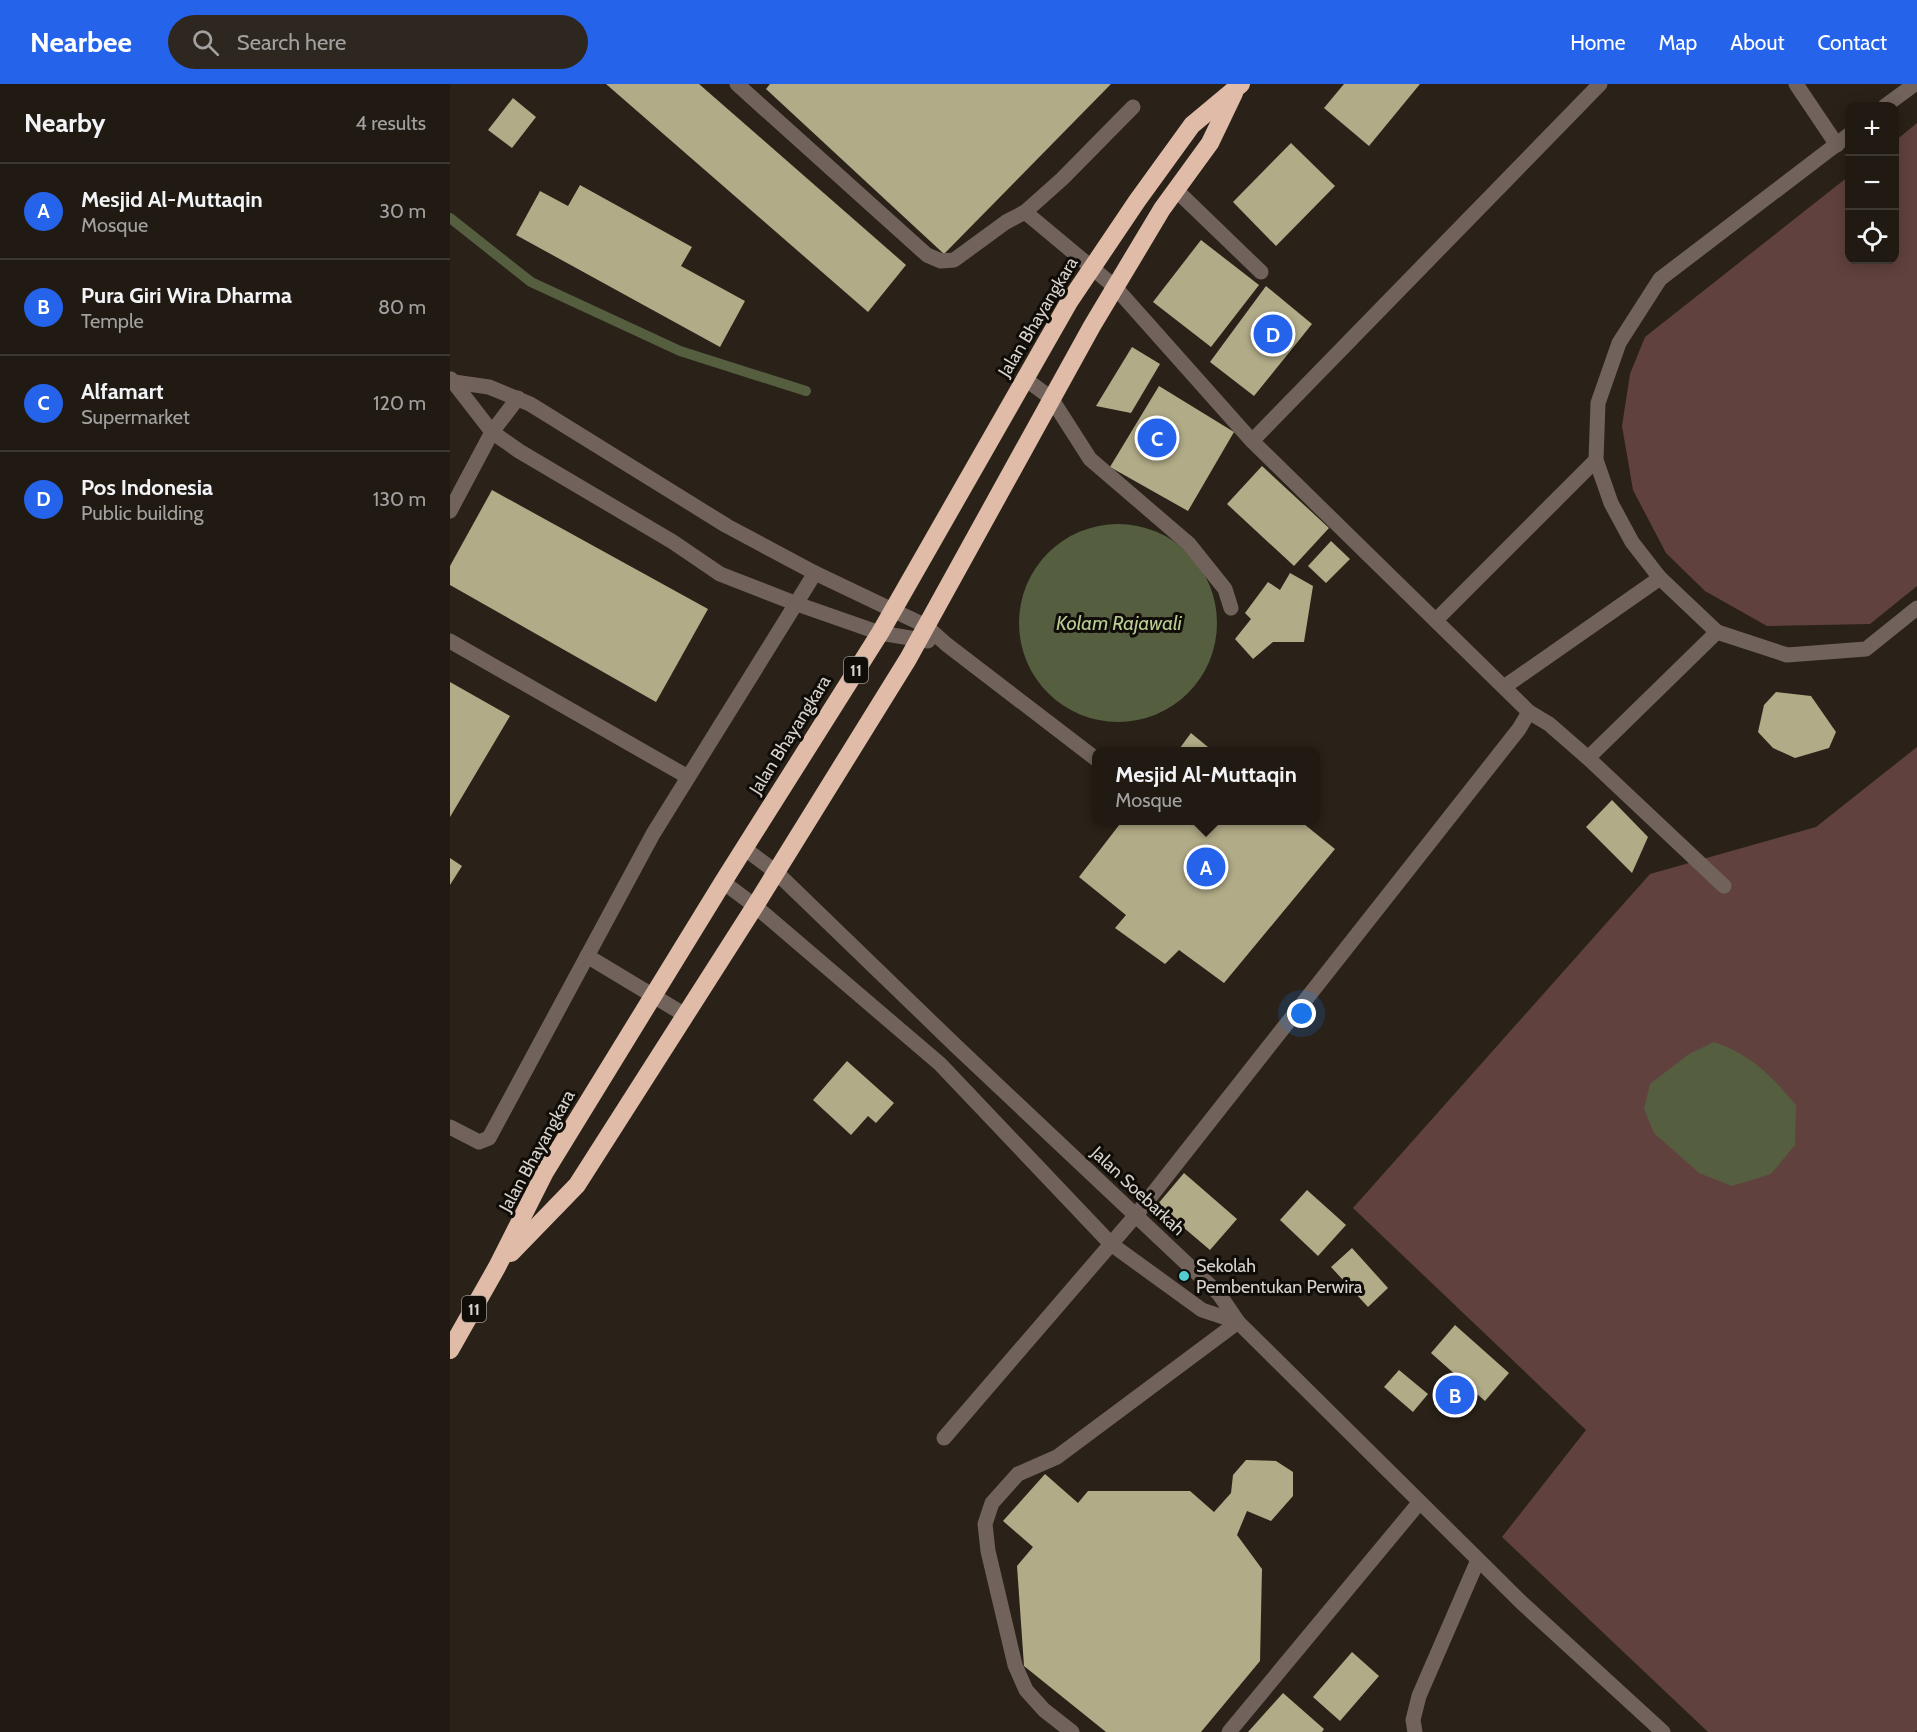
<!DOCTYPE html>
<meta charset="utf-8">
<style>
:root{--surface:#201a12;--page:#2d2720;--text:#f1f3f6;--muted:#a2a19f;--line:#3d3832;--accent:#2563eb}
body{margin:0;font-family:Cabin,sans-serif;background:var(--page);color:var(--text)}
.controls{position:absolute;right:18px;top:18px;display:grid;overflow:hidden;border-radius:12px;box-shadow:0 3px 15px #0003}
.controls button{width:54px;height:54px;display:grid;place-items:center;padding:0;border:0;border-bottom:2px solid var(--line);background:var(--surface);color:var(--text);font:30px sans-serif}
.you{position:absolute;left:852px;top:930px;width:21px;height:21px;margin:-15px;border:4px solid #fff;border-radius:50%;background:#1a73e8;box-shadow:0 0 0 9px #1a73e833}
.badge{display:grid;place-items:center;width:39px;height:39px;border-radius:50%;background:var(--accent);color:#fff;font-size:20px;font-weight:700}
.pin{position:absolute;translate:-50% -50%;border:3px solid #fff;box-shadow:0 2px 6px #0006}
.popup{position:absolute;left:642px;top:663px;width:228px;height:78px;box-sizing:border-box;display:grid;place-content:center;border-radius:12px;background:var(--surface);filter:drop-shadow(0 2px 4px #0005);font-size:20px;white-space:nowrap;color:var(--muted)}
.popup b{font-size:22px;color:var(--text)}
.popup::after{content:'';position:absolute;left:50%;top:100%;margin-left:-12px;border:12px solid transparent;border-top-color:var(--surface)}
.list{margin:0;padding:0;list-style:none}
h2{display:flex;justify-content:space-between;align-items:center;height:78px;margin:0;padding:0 24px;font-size:26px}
h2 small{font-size:20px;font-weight:400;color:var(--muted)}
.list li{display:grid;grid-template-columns:39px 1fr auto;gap:18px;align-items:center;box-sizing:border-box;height:96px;padding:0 24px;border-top:2px solid var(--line)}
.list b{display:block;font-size:22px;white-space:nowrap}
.list p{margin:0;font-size:20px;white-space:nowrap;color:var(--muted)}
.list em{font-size:20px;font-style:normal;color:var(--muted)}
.icon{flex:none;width:33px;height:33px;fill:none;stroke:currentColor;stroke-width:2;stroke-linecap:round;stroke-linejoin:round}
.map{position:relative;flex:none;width:1467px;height:1648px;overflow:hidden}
header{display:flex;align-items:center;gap:36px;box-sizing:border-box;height:84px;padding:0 30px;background:var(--accent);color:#fff}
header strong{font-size:28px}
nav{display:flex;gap:33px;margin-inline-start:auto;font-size:21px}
.search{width:420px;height:54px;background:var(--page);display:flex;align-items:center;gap:15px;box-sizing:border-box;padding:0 21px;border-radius:33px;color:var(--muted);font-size:22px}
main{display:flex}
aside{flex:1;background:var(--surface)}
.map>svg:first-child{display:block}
.green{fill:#61413e}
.water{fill:#555f40}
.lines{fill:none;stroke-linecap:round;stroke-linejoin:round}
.stream{stroke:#555f40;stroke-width:10}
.building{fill:#b1ab87}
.minor{stroke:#71635b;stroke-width:15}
.highway{stroke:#dfbba8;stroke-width:18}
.poi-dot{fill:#52cdd0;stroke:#100c08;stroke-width:2}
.labels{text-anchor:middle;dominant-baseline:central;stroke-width:6;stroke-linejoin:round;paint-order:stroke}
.shield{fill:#100c08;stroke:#9b9790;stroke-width:1.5}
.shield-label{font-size:16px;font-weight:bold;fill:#d7d2cb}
.street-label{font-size:18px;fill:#d7d2cb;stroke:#100c08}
.poi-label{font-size:18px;fill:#d7d2cb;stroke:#100c08;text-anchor:start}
.water-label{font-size:20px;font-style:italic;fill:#b8cc93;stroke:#100c08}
</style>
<header>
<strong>Nearbee</strong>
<div class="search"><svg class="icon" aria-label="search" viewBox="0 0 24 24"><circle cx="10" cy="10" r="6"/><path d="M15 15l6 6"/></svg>Search here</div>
<nav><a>Home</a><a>Map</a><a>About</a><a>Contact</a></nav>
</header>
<main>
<aside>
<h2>Nearby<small>4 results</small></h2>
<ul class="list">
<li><span class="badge">A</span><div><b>Mesjid Al-Muttaqin</b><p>Mosque</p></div><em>30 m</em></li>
<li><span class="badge">B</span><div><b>Pura Giri Wira Dharma</b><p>Temple</p></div><em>80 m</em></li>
<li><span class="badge">C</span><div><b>Alfamart</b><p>Supermarket</p></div><em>120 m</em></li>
<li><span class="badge">D</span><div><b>Pos Indonesia</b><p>Public building</p></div><em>130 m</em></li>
</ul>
</aside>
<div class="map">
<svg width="1467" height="1648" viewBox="0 0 1467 1648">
<rect width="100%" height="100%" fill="#2a2218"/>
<!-- green -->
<g class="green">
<polygon points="1467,39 1467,502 1420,540 1317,542 1255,507 1216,469 1183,406 1172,342 1180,290 1195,253 1399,92 1400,176 1444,176 1445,57"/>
<polygon points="1467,663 1467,1646 1465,1648 1258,1648 1052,1453 1136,1346 903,1124 1200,790 1366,743"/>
</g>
<!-- water -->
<g class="water">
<circle cx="668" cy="539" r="99"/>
<path d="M1264 958C1303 972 1320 991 1346 1021L1345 1061 1321 1090 1282 1102 1249 1089 1204 1049 1194 1025 1200 1000 1239 970Z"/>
</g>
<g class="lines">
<!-- stream -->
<polyline class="stream" points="0,134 81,198 230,267 356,307"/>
</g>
<!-- building -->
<g class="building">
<polygon points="156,0 249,0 456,181 418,228"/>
<polygon points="320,0 661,0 494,170 316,5"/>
<polygon points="894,0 970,0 919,62 874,24"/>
<polygon points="63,14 86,33 62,64 38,46"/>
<polygon points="841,59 885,102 826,162 783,118"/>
<polygon points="130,101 242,163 231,182 295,217 270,263 66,151 90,107 118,122"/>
<polygon points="751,156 809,201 761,263 703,218"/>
<polygon points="816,202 862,240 804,312 760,278"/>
<polygon points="682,263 710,280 681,329 646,322"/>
<polygon points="709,302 784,348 738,427 660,383"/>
<polygon points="812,382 879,444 844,482 777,420"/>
<polygon points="42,406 258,525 206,618 0,501 0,482"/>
<polygon points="881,457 900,475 876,499 858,482"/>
<polygon points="840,489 863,502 854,558 823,558 803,575 785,555 801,535 795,529 818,498 830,506"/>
<polygon points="0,598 60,632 0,733"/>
<polygon points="1326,608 1361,612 1386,648 1379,664 1345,674 1323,664 1308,648 1314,621"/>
<polygon points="741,649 764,668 727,668"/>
<polygon points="1162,716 1198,753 1182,789 1136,743"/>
<polygon points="673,736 849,736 885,765 774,899 729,866 715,880 665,844 676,831 629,793"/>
<polygon points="0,774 12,782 0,801"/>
<polygon points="397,977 444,1019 426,1039 418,1032 401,1051 363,1016"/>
<polygon points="734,1089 787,1135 760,1166 707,1121"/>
<polygon points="857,1106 896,1141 868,1172 830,1136"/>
<polygon points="902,1164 938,1204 918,1223 881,1183"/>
<polygon points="1005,1241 1059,1289 1035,1317 981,1269"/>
<polygon points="949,1286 978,1310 963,1328 934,1303"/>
<polygon points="796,1376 826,1377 843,1388 843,1412 821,1437 797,1427 787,1451 812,1485 810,1577 751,1648 656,1648 574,1582 567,1482 583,1463 553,1437 595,1390 628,1419 638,1407 740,1407 764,1428 781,1409 783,1391"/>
<polygon points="902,1568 929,1592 890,1637 863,1613"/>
<polygon points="833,1609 874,1645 872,1648 798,1648"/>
</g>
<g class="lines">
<!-- minor -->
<g class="minor">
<polyline points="287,0 477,171 491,177 504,176 556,138 575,128 665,203 802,357 1079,628 1069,645 686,1131 494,1354"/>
<polyline points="1346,0 1387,61"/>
<polyline points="1435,22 1465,0"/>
<polyline points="726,106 811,188"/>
<polyline points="575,128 612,95 683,23"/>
<polyline points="574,294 601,314 640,375 739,460 775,505 781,524"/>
<polyline points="1,295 42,348 69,367 223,458 270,490 347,520 430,549 478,557"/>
<polyline points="4,298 39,303 80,320 277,442 365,489 476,542 496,560 646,675"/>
<polyline points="802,357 1150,0"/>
<polyline points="0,427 42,348 68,314"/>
<polyline points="986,536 1146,376"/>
<polyline points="1267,548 1210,494 1182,458 1161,419 1146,376 1148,319 1169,259 1210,195 1400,50"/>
<polyline points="0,557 238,693"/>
<polyline points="1054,603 1210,494"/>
<polyline points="1079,628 1099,640 1138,674 1274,802"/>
<polyline points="1138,674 1267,548 1337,571 1416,565 1467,524"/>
<polyline points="294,764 326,788 506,962 769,1210 788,1238 1071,1518 1213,1648"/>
<polyline points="273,798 305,822 490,980 661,1160 752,1226 788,1238"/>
<polyline points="137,872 235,931"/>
<polyline points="0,1043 29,1058 39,1054 203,750 365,489"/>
<polyline points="622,1648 594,1626 576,1606 565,1581 538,1467 535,1440 542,1419 568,1390 607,1373 788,1238"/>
<polyline points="779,1648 969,1419"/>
<polyline points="965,1648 963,1636 969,1612 1028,1476"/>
</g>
<!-- highway -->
<g class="highway">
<polyline points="61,1169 127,1101 305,822 458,575 642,242 712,125 760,59 784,9"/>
<polyline points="0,1266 47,1183 95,1088 273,798 430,549 619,218 687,117 742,41 791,0"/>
</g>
</g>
<!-- markers -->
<circle class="poi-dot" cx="734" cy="1192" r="6"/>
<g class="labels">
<!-- shield labels -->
<g class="shield">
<rect x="394" y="573" width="24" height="26" rx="4.5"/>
<rect x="12" y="1212" width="24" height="26" rx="4.5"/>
</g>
<g class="shield-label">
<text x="406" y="586">11</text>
<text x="24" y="1225">11</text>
</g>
<!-- street labels -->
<g class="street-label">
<text transform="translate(588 233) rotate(-59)">Jalan Bhayangkara</text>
<text transform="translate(340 651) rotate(-58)">Jalan Bhayangkara</text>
<text transform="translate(87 1067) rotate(-61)">Jalan Bhayangkara</text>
<text transform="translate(688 1107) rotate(43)">Jalan Soebarkah</text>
</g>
<!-- poi labels -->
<g class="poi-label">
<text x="746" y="1182">Sekolah<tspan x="746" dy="21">Pembentukan Perwira</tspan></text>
</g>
<!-- water labels -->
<g class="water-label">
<text x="669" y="539">Kolam Rajawali</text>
</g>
</g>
</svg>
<div class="controls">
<button>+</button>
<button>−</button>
<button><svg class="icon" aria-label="locate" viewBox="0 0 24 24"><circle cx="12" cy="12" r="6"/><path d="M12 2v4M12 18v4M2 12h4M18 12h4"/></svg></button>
</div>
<div class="you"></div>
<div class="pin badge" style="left:756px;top:783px">A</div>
<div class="popup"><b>Mesjid Al-Muttaqin</b>Mosque</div>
<div class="pin badge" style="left:1005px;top:1311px">B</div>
<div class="pin badge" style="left:707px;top:354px">C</div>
<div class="pin badge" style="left:823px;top:250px">D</div>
</div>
</main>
